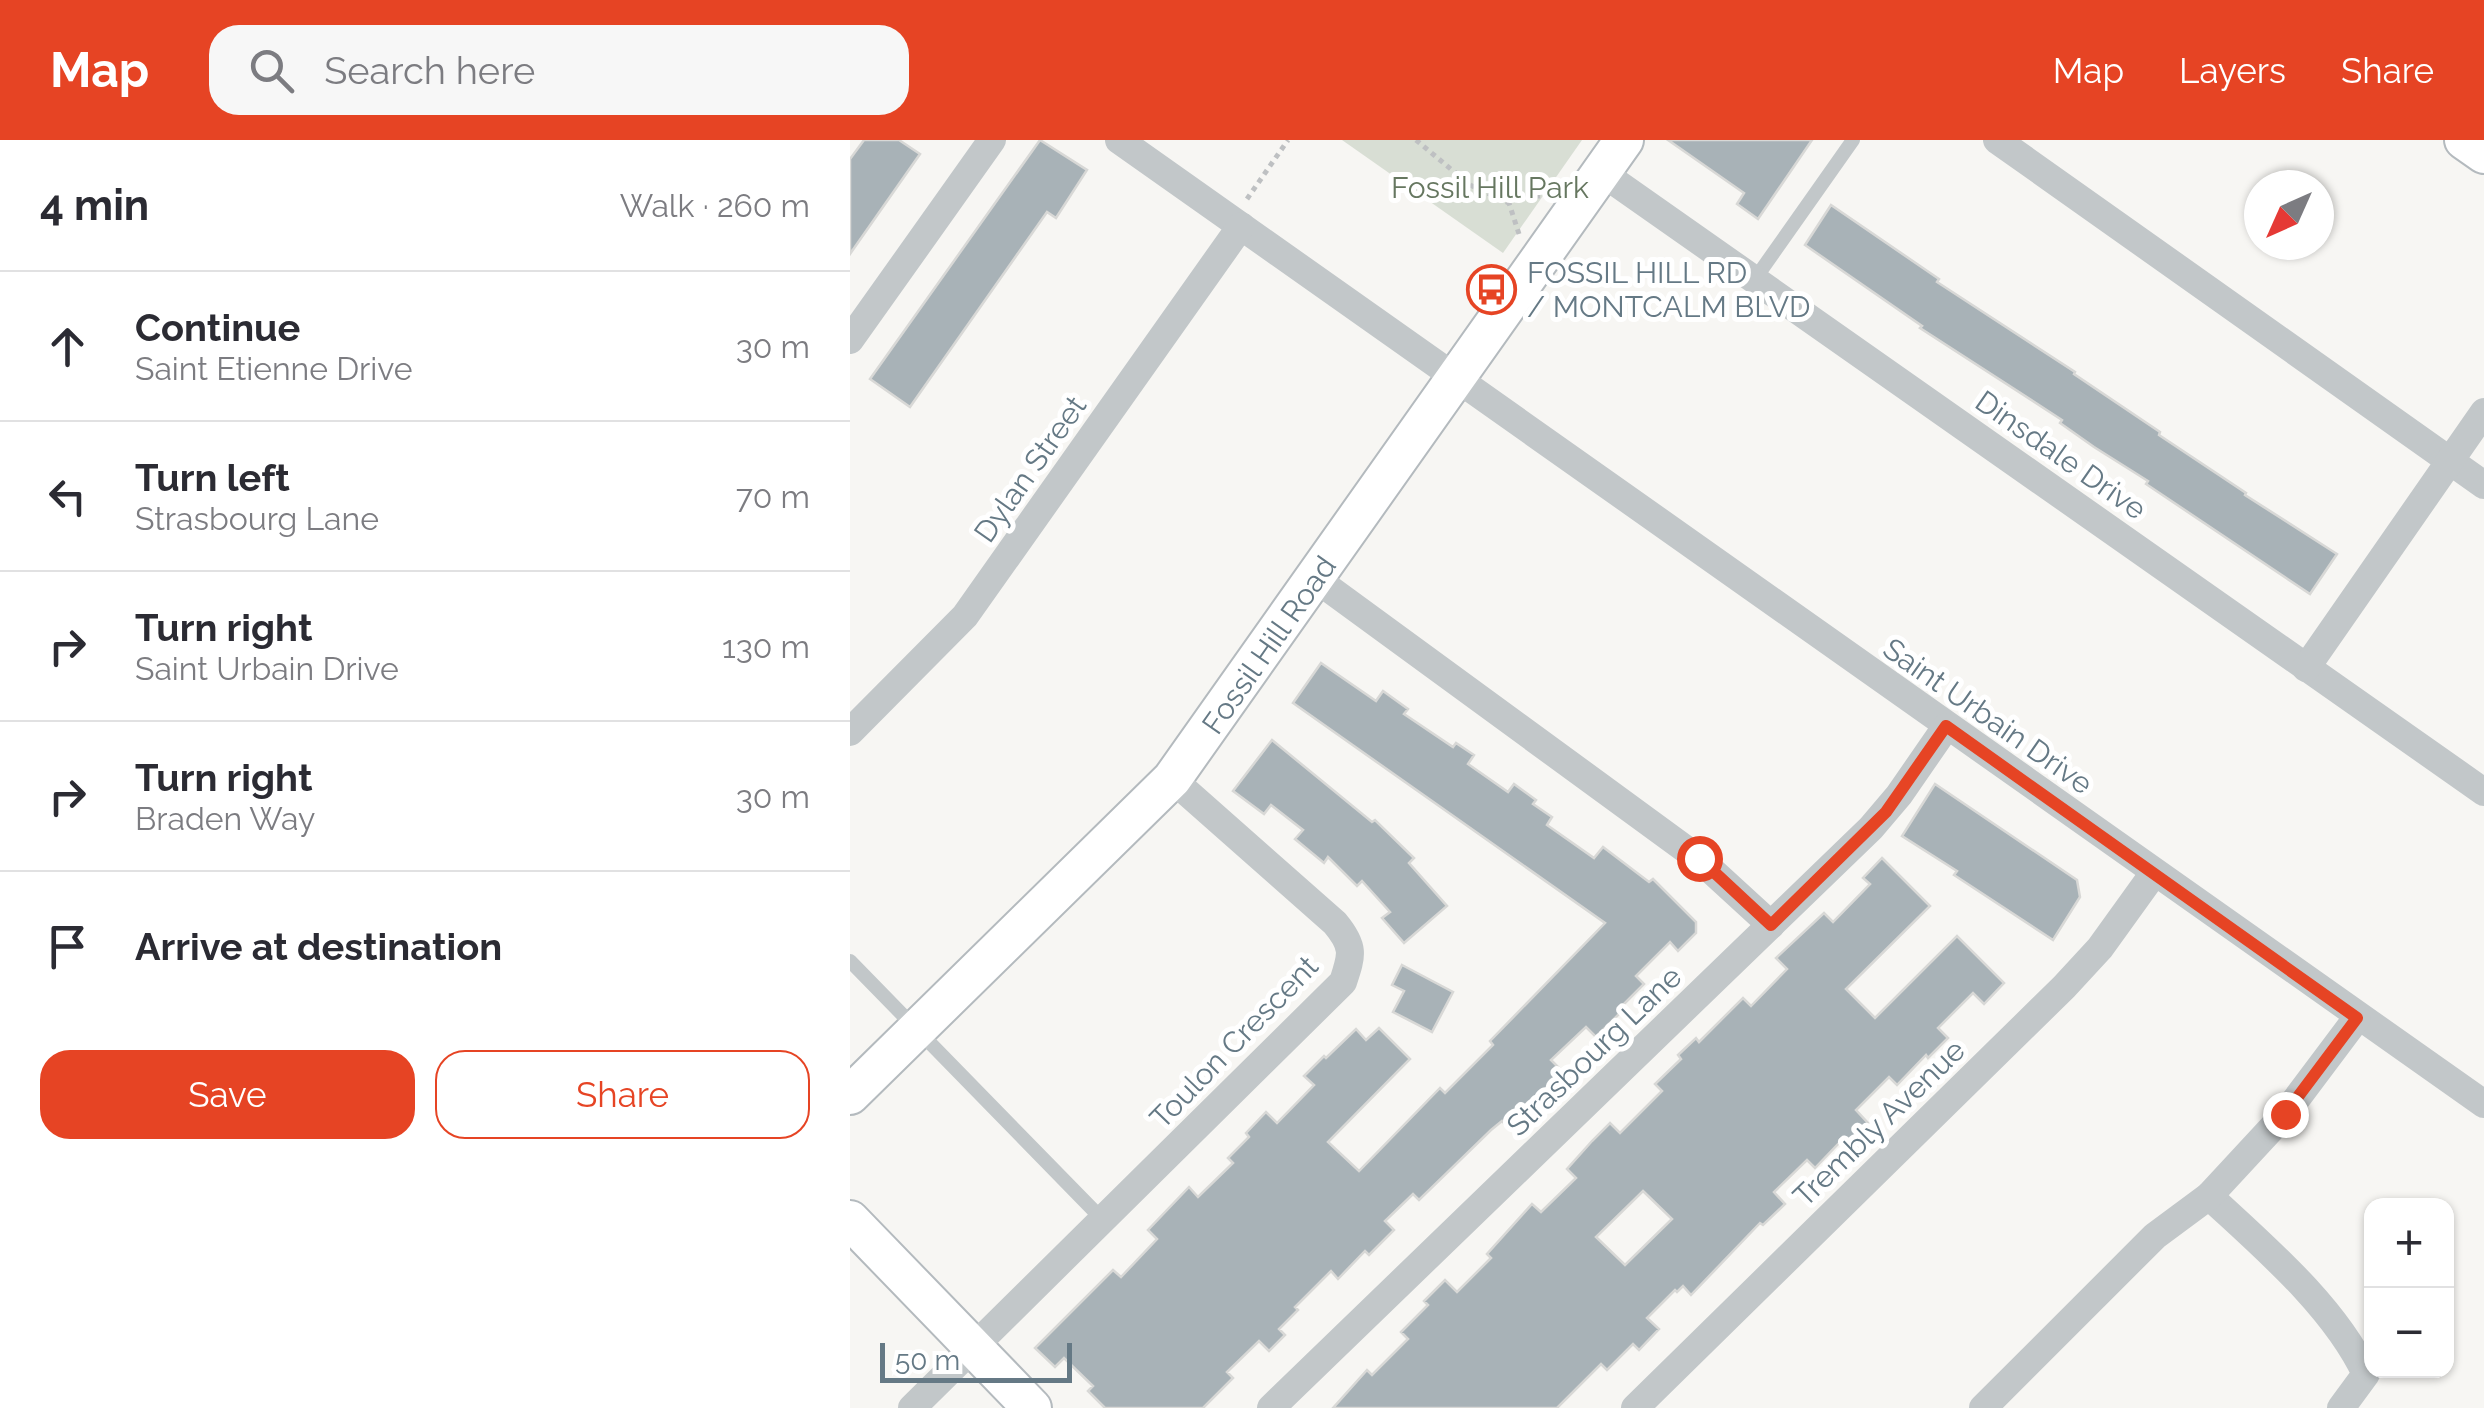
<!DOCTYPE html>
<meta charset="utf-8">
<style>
:root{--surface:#fff;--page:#f7f7f7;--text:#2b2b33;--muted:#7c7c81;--line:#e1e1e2;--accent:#e64424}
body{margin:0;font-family:Raleway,sans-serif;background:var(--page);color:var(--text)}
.controls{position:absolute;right:30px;bottom:30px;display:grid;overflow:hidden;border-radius:20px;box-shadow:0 2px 8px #0004}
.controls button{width:90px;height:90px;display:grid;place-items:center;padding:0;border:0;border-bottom:2px solid var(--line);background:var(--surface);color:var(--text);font:50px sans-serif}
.compass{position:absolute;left:1394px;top:30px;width:90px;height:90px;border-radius:50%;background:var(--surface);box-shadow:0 2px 8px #0004;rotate:225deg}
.scale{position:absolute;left:30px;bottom:25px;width:192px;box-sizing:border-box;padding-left:10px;border:5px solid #657985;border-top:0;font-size:28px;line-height:35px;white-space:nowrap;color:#657985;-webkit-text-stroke:8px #fff;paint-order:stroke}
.stop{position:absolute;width:30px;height:30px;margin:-22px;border:8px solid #e64424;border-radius:50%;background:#fff}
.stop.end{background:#e64424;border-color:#fff;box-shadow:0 2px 10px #0008}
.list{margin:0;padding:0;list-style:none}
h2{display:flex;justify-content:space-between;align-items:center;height:130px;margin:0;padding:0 40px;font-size:42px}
h2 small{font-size:32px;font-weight:400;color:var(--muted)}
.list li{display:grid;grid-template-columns:65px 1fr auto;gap:30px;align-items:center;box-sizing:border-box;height:150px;padding:0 40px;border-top:2px solid var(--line)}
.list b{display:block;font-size:38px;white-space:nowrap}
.list p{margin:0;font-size:32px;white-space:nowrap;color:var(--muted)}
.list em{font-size:32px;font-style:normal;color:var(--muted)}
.actions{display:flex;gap:20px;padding:30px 40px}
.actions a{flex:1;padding:22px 0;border:2px solid var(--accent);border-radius:30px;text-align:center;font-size:35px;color:var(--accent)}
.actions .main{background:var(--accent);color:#fff}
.icon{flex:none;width:55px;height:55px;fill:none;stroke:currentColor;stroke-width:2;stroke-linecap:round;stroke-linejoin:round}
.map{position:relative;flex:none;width:1634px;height:1268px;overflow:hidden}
header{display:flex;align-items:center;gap:60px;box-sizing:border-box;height:140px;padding:0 50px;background:var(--accent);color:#fff}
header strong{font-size:48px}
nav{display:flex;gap:55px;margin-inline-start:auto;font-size:35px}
.search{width:700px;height:90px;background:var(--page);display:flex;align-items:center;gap:25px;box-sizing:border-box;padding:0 35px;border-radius:30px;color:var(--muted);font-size:38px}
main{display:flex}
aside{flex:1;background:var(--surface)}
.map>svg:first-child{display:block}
.green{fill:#d8ded4}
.building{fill:#a8b2b7;stroke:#d8d8d6;stroke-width:2.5;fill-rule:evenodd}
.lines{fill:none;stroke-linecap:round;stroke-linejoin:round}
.secondary-casing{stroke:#b4babe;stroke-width:42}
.path{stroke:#bec0c2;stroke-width:5;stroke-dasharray:5 5;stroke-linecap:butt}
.lane{stroke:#c2c7c9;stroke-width:14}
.street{stroke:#c2c7c9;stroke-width:28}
.secondary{stroke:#fff;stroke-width:38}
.route{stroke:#e64424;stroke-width:12}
.labels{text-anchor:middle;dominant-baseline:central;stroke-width:10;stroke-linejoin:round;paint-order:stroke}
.park-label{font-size:30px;fill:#667760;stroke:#fff}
.poi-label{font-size:30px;fill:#657985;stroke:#fff;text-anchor:start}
.street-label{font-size:30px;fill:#657985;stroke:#fff}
</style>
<header>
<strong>Map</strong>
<div class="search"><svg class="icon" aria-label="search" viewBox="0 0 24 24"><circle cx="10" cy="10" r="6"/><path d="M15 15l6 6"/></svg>Search here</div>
<nav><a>Map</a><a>Layers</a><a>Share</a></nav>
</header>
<main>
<aside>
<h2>4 min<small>Walk · 260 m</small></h2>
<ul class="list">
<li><svg class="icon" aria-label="ahead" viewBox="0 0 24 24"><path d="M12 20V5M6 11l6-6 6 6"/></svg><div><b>Continue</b><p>Saint Etienne Drive</p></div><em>30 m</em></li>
<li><svg class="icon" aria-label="left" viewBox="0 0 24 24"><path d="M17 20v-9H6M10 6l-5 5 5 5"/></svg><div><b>Turn left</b><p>Strasbourg Lane</p></div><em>70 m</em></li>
<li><svg class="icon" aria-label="right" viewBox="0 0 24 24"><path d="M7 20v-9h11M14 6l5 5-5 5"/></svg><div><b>Turn right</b><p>Saint Urbain Drive</p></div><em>130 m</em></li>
<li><svg class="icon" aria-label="right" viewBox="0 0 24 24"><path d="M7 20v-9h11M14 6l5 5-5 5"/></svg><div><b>Turn right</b><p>Braden Way</p></div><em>30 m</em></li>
<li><svg class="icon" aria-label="arrive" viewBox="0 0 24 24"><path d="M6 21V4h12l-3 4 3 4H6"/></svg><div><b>Arrive at destination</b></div></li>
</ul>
<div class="actions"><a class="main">Save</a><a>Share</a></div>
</aside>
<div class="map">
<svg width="1634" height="1268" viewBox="0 0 1634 1268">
<rect width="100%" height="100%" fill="#f7f6f3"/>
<!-- green -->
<polygon class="green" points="492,0 732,0 653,113"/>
<!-- building -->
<g class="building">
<polygon points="14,0 49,0 70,14 0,114 0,19"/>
<polygon points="190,0 237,30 206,78 197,72 60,267 20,239"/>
<polygon points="818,0 962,0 908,79 887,64 894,53"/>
<polygon points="981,65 1089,139 1087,142 1225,232 1224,234 1310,292 1309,295 1396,353 1395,355 1487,414 1460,454 1296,344 1298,341 1244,307 1210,283 1212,280 1070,188 1072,186 955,105"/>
<polygon points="471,523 526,561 533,551 558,569 554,574 603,607 606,603 624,615 618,624 658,652 664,644 686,660 683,664 702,677 697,685 744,718 753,707 799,742 803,739 846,782 846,793 828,811 820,802 786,836 794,844 768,870 770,873 746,897 736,887 701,920 713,932 692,953 656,985 652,981 641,990 569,1060 563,1054 535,1081 544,1090 519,1115 515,1111 488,1139 481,1131 445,1167 448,1170 429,1189 435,1195 419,1211 409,1201 377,1232 383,1238 353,1268 255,1268 238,1251 243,1246 214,1218 205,1227 185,1208 263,1130 271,1137 307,1099 298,1090 339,1047 348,1057 383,1023 378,1018 399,997 396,993 416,972 427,983 464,945 454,936 474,916 476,918 506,889 516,900 529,888 560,919 478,1002 509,1031 590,948 595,953 643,905 640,901 755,783 443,563"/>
<polygon points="422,600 522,682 525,680 564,718 559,723 597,766 554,803 532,778 540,772 512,741 507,746 478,717 474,723 445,699 453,690 421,665 414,674 383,651"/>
<polygon points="1085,644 1227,740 1230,757 1203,800 1104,735 1107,731 1052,696"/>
<path d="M1032 718 1080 766 996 849 1025 878 1107 796 1154 843 1134 864 1123 853 1088 888 1098 898 1078 918 1076 915 1047 945 1039 937 1006 970 1018 983 997 1004 993 999 965 1028 957 1020 924 1052 935 1064 913 1085 910 1083 841 1155 833 1146 827 1152 825 1150 797 1178 809 1189 789 1210 783 1204 757 1230 751 1224 707 1268H483L517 1230 522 1235 558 1199 551 1192 578 1165 574 1161 595 1140 607 1152 641 1118 637 1114 682 1064 691 1072 726 1038 717 1029 742 1001 760 983 770 993 812 951 805 944 831 919 828 915 846 898 849 902 893 858 901 866 937 829 926 818 974 773 983 782 1020 744 1013 738ZM793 1051 822 1079 775 1125 746 1097Z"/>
<polygon points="552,825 603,852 582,892 543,872 554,851 542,845"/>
</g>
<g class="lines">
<defs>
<g id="secondary">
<polyline points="1614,0 1634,14"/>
<polyline points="0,955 322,639 774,0"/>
<polyline points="0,1080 182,1268"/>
</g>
</defs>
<!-- secondary casing -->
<use href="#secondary" class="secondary-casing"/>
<!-- path -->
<g class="path">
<polyline points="566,0 620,45 659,63"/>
<polyline points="397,59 438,0"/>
<polyline points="669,94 659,63 678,56 696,56"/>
</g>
<!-- lane -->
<g class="lane">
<polyline points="905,139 1003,0"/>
<polyline points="0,821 253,1080"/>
</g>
<!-- street -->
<g class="street">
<polyline points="269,0 1634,964"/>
<polyline points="1147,0 1634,345"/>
<polyline points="751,32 1634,652"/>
<polyline points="0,200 142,0"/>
<polyline points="466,439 849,719 921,785"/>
<polyline points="1456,528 1634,272"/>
<polyline points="0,592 115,476 391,86"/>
<path d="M1359 1056C1414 1107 1484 1166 1516 1234L1491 1268"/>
<path d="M62 1268 493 842C502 815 505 807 485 783L322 639"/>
<polyline points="421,1268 1021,688 1049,655 1096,587"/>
<polyline points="785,1268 1214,847 1250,808 1304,733"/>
<polyline points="1133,1268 1305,1096 1359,1056 1435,974 1507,878"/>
</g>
<!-- secondary -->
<use href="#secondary" class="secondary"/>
</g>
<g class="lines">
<!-- route -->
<polyline class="route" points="849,718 921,785 1036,672 1096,586 1507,878 1435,974"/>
</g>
<!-- icons -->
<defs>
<symbol id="bus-ring" viewBox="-11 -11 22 22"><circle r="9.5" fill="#fff" stroke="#e64424" stroke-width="1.5"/><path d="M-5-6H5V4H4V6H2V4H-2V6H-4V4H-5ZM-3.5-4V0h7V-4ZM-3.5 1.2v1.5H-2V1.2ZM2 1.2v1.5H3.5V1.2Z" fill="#e64424"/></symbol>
</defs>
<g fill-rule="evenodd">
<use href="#bus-ring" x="614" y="122" width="55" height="55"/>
</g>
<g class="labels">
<!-- park labels -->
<g class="park-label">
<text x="640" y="47">Fossil Hill Park</text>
</g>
<!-- poi labels -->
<g class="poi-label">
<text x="677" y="132">FOSSIL HILL RD<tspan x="677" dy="34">/ MONTCALM BLVD</tspan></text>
</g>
<!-- street labels -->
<g class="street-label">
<text transform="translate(1211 315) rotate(35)">Dinsdale Drive</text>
<text transform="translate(180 329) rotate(-55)">Dylan Street</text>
<text transform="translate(419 505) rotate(-55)">Fossil Hill Road</text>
<text transform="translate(1138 576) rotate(35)">Saint Urbain Drive</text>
<text transform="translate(384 902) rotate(-46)">Toulon Crescent</text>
<text transform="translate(744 911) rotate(-44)">Strasbourg Lane</text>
<text transform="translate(1029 983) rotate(-44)">Trembly Avenue</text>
</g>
</g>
</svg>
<div class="controls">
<button>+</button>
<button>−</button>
</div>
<svg class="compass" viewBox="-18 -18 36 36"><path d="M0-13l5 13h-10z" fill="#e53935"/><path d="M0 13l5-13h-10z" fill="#7c7c81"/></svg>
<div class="scale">50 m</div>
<div class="stop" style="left:849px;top:718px"></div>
<div class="stop end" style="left:1435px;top:974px"></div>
</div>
</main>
